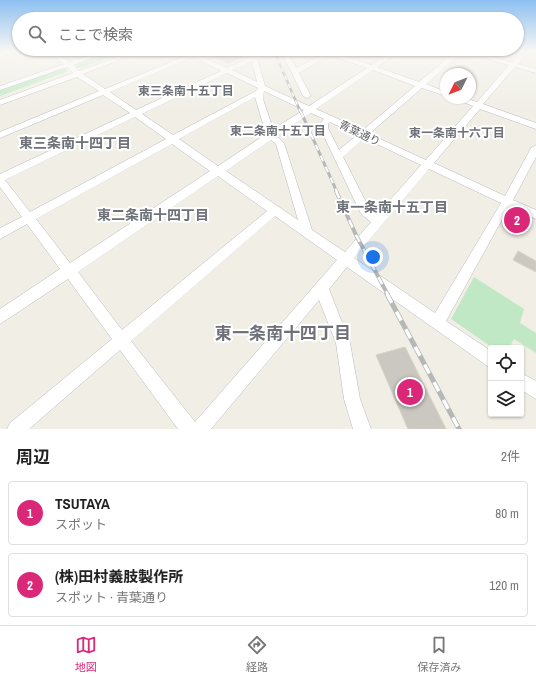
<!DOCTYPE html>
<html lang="ja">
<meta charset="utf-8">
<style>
:root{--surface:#fff;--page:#f2f2f2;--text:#222;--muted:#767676;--line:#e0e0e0;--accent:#db2777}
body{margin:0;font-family:"Archivo Narrow","Noto Sans JP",sans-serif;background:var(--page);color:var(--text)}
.controls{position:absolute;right:12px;bottom:12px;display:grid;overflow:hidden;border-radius:4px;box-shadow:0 1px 3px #0004}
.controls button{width:36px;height:36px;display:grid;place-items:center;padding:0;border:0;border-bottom:1px solid var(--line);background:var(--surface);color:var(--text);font:20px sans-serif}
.compass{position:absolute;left:440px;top:68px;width:36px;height:36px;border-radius:50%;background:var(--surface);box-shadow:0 1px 3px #0004;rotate:228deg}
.you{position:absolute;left:373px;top:257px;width:14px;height:14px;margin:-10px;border:3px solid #fff;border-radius:50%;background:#1a73e8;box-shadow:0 0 0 6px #1a73e833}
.badge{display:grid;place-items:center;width:26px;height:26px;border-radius:50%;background:var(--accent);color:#fff;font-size:13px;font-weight:700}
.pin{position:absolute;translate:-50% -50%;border:2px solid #fff;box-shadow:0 1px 4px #0006}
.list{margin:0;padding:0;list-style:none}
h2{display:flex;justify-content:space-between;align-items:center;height:52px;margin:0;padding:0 16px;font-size:17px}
h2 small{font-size:13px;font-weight:400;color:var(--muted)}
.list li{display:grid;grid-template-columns:26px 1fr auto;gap:12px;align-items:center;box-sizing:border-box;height:64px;margin:0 8px 8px;padding:0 8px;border:1px solid var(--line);border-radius:4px}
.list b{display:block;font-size:15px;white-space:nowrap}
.list p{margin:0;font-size:13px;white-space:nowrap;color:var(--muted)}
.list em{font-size:13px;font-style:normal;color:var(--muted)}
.icon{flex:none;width:22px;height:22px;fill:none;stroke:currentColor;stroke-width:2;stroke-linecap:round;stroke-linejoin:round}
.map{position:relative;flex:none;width:536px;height:429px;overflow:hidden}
.search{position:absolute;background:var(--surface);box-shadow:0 1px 3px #0004;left:12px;right:12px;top:12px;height:44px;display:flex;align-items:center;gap:10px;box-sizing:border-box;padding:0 14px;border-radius:22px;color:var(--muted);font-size:15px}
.sheet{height:196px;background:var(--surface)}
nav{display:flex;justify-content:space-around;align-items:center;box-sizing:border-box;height:56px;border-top:1px solid var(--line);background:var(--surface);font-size:11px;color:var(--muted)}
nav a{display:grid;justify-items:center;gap:2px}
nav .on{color:var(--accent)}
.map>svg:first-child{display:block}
.green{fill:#c1e8c4}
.building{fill:#cbc8c2;stroke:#d5d1c3}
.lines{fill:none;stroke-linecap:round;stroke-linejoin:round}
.minor-casing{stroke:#b8bac0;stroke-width:1}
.minor{fill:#fff;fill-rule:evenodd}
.rail-far3-casing{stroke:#b6b7b7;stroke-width:2.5}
.rail-far2-casing{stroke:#b6b7b7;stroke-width:3}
.rail-far1-casing{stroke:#b6b7b7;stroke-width:4}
.rail-casing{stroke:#b6b7b7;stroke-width:5}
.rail-far3{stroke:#fff;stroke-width:1.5;stroke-dasharray:4.5;stroke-linecap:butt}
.rail-far2{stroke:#fff;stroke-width:2;stroke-dasharray:6;stroke-linecap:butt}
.rail-far1{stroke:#fff;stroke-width:2.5;stroke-dasharray:8;stroke-linecap:butt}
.rail{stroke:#fff;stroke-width:3.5;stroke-dasharray:10;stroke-linecap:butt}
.labels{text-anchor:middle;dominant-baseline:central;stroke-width:4;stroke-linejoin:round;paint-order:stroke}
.far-street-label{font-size:11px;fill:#5d6066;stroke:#fff}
.far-neighbourhood-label{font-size:12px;font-weight:bold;fill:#6e7278;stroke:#fff}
.neighbourhood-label{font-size:14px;font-weight:bold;fill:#6e7278;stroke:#fff}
.near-neighbourhood-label{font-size:17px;font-weight:bold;fill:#6e7278;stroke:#fff}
</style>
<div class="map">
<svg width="536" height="429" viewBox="0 0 536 429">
<rect width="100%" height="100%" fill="#f0eee5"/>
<!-- green -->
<g class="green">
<polygon points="112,51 127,51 83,67 77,68 75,64"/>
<polygon points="62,68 66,68 68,71 0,96 0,90"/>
<polygon points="474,277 524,309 520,323 536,333 536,353 514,339 509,348 493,348 451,319"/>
</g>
<!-- building -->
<g class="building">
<polygon points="218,51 232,51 243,57 228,63 209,55"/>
<polygon points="511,212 527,221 523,229 506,220"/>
<polygon points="518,251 536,261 536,272 513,260"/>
<polygon points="405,347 446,429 408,429 376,355"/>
</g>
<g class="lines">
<defs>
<g id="minor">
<polygon points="6,51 16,51 0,57 0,53"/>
<path d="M47 51H54L69 62 102 51H111L73 65 79 71 134 51H143L83 74 105 89 188 55 182 51H190L227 68 250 57 246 51H252L255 55 263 51H271L257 58 265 86 309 106 367 68 330 55 299 73 311 96 307 98 303 96 281 51H287L296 68 325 53 322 51H336L335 52 371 65 393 51H400L377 67 419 82 456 51H472L512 62 522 51H528L518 64 536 69V73L515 67 483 104 536 123V129L480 109 434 163 505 196 531 148 536 145V157L513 200 536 210V219L509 207 446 321 491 351V368L486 365 347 267 329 289 350 343 360 399 371 429H353L344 399 336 343 319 300 211 429H178L120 350 29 429H7L10 423 112 339 68 279 0 324V309L60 269 27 224 0 239V228L22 217 0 187V174L130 113 103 95 0 138V132L99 91 77 77 0 105V100L73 73 67 67 0 90V86L64 64ZM462 52 509 65 477 102 465 98H454L473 106 426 160 369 134 422 88 446 96V92L426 84ZM193 57 221 71 136 110 110 92ZM252 61 257 82 232 70ZM373 70 415 86 363 130 316 109ZM227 73 258 88 256 91 173 135 142 114ZM264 91 304 110 273 129 263 99ZM255 97 266 134 218 166 179 139ZM311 113 324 119 320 123V128L361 214 371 222 345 252 312 230 284 143 277 136ZM135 117 166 139 30 212 5 180ZM330 122 357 135 339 150 328 128V124ZM364 138 421 165 377 215 369 208 343 157ZM271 140 276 144 298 220 226 171ZM172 144 210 171 70 263 36 219ZM429 169 501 203 435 313 354 258ZM218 176 267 211 122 330 78 272ZM275 216 337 260 195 422 131 341Z"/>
<polygon points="521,373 536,381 536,399 521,390"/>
</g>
</defs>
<!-- minor casing -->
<use href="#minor" class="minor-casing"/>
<!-- minor -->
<use href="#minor" class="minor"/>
<defs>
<polyline id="rail-far3" points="274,51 301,113"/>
<polyline id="rail-far2" points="301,112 337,192"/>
<polyline id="rail-far1" points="336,191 356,235 388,295"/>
<polyline id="rail" points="387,294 459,429"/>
</defs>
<!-- rail-far3 casing -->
<use href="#rail-far3" class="rail-far3-casing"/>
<!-- rail-far2 casing -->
<use href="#rail-far2" class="rail-far2-casing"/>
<!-- rail-far1 casing -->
<use href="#rail-far1" class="rail-far1-casing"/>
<!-- rail casing -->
<use href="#rail" class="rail-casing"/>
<!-- rail-far3 -->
<use href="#rail-far3" class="rail-far3"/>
<!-- rail-far2 -->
<use href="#rail-far2" class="rail-far2"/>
<!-- rail-far1 -->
<use href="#rail-far1" class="rail-far1"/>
<!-- rail -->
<use href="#rail" class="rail"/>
</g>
<!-- sky -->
<linearGradient id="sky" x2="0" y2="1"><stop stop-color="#8dc0f1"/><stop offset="0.46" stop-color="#f8f7f3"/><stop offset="1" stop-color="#f8f7f3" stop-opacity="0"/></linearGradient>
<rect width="536" height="111" fill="url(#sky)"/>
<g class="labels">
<!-- far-street labels -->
<g class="far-street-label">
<text transform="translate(360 133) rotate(25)">青葉通り</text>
</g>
<!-- far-neighbourhood labels -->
<g class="far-neighbourhood-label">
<text x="186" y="91">東三条南十五丁目</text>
<text x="278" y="131">東二条南十五丁目</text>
<text x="457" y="133">東一条南十六丁目</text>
</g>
<!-- neighbourhood labels -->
<g class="neighbourhood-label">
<text x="75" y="143">東三条南十四丁目</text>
<text x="392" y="207">東一条南十五丁目</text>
<text x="153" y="215">東二条南十四丁目</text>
</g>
<!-- near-neighbourhood labels -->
<g class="near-neighbourhood-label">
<text x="283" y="332">東一条南十四丁目</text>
</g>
</g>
</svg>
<div class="controls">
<button><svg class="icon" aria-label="locate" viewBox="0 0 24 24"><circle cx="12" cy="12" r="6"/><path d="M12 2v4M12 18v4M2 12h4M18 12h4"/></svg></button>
<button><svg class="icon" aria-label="layers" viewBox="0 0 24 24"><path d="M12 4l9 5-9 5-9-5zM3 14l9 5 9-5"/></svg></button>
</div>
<svg class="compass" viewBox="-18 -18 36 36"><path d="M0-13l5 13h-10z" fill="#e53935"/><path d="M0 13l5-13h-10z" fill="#767676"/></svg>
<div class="you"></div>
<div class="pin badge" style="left:410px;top:392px">1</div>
<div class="pin badge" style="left:517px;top:220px">2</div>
<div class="search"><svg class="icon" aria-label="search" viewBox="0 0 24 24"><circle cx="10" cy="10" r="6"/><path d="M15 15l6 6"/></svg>ここで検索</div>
</div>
<section class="sheet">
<h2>周辺<small>2件</small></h2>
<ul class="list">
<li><span class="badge">1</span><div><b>TSUTAYA</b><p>スポット</p></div><em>80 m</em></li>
<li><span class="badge">2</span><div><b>(株)田村義肢製作所</b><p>スポット · 青葉通り</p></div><em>120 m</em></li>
</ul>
</section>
<nav>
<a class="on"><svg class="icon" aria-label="map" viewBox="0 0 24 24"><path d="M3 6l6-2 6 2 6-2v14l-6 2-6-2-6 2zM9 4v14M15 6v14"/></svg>地図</a>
<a><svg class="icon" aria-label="directions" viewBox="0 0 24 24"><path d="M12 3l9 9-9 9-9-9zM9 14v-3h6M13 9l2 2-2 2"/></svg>経路</a>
<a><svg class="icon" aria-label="saved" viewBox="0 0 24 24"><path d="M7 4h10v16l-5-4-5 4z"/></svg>保存済み</a>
</nav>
